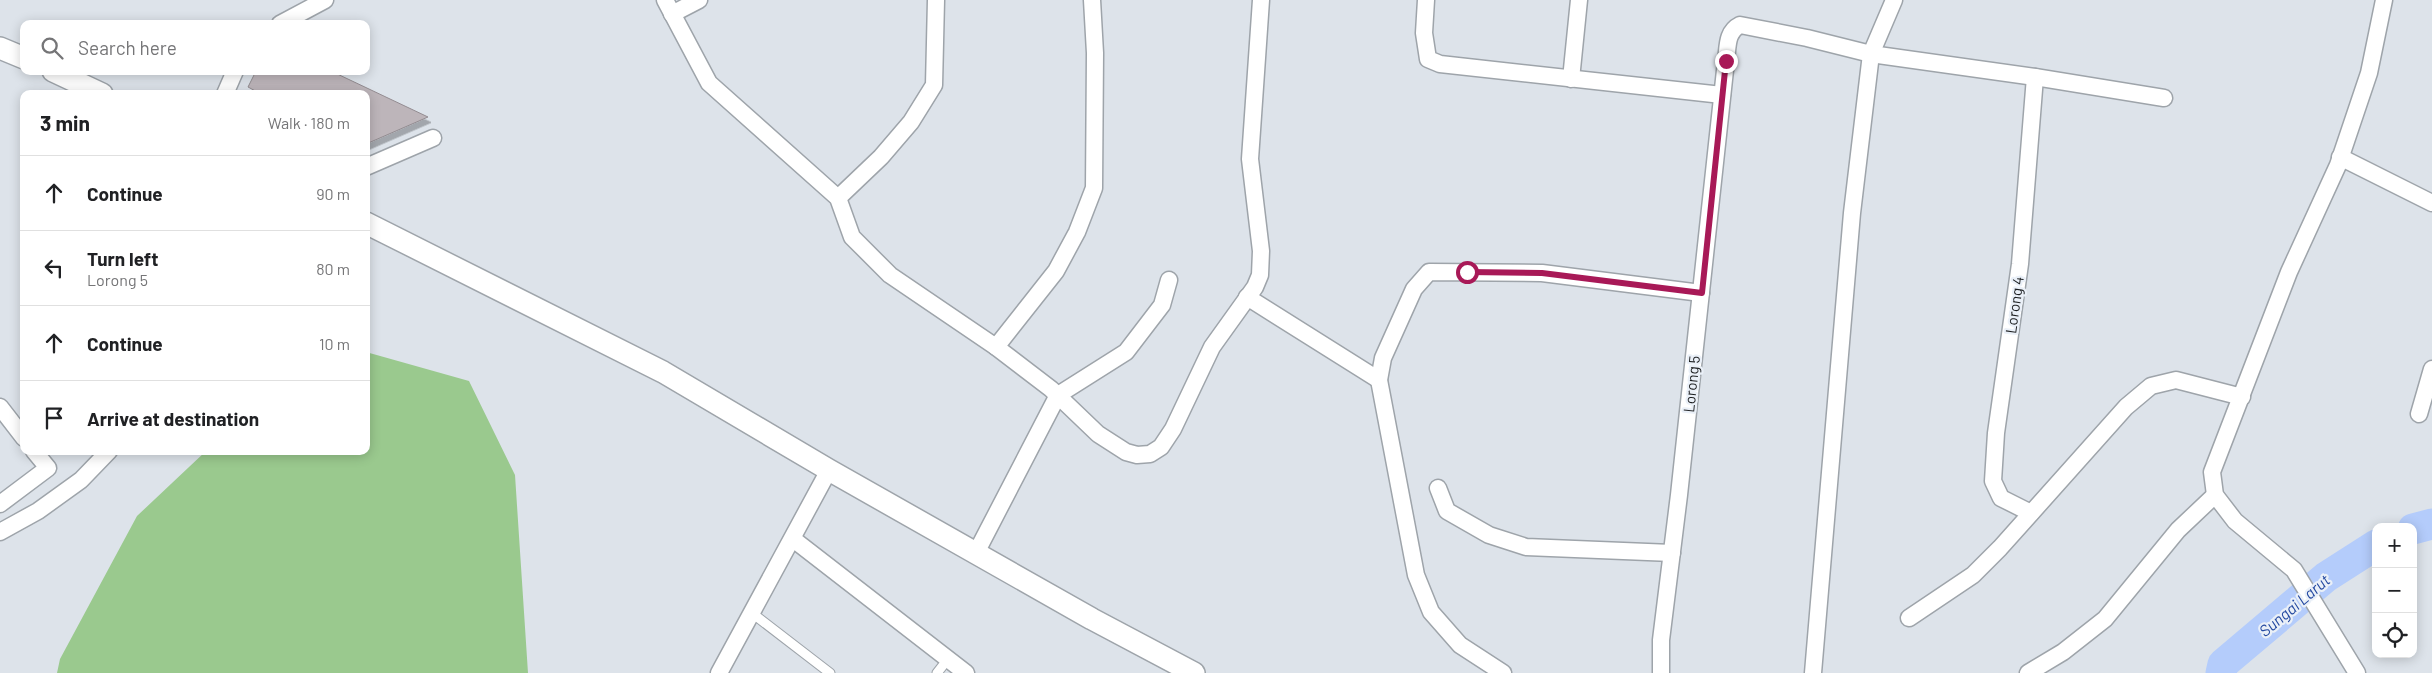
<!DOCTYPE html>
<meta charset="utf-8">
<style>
:root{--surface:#fff;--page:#f2f2f2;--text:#202124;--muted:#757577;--line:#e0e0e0}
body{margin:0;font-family:Barlow,sans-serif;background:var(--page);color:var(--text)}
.controls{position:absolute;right:15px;bottom:15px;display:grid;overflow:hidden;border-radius:10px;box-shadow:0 2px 12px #0003}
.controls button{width:45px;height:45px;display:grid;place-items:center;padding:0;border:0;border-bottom:1px solid var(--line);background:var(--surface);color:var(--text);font:25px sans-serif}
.stop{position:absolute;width:15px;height:15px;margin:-11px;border:4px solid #a81957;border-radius:50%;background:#fff}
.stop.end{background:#a81957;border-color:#fff;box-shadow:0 1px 5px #0008}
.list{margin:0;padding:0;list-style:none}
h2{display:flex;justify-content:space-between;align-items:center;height:65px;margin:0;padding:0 20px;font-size:21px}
h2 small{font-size:16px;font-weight:400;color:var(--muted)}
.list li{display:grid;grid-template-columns:32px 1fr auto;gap:15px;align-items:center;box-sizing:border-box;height:75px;padding:0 20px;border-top:1px solid var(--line)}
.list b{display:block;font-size:19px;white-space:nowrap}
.list p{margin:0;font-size:16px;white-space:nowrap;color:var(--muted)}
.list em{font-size:16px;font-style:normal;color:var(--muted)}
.icon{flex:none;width:28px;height:28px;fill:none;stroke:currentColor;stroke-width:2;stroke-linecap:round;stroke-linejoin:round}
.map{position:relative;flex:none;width:2432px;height:673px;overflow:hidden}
.search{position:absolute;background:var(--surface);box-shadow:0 2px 12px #0003;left:20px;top:20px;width:350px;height:55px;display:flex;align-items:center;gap:12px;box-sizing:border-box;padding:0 18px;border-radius:10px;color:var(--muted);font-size:19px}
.panel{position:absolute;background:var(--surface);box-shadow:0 2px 12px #0003;left:20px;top:90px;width:350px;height:365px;border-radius:10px}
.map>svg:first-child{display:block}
.green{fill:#9ac98e}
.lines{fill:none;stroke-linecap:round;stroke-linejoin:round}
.river{stroke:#b4ccfb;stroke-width:31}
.building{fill:#bdb5ba;stroke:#938c91;filter:url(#shadow)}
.service-casing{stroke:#9ea4aa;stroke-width:11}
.minor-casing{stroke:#9ea4aa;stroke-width:19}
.tertiary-casing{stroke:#9ea4aa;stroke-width:24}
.service{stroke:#fff;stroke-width:9}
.minor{stroke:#fff;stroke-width:16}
.tertiary{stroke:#fff;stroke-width:21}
.route{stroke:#a81957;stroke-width:6}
.labels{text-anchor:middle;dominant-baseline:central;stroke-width:4.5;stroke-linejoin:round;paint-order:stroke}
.street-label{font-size:15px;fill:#1b1d1f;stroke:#eaf0f8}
.water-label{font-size:16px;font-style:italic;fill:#254aa1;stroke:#eaf0f8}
</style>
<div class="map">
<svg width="2432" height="673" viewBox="0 0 2432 673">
<defs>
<filter id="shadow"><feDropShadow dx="3" dy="5.5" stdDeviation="0" flood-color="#0004"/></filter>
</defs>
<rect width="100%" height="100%" fill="#dde3ea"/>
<!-- green -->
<polygon class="green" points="366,352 469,381 515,475 528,673 57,673 60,659 137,516 206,451 366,451"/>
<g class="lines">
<!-- river -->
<g class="river">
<polyline points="2413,529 2432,524"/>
<polyline points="2221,673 2223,664 2326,577 2376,545"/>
</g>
</g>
<!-- building -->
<polygon class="building" points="256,71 331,71 428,117 366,144 366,94 261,94 248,87"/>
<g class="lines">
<defs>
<g id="service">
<polyline points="752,613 830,673"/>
<polyline points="937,673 948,659"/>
</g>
<g id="minor">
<polyline points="665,0 709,83 838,198 852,237 890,275 996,347 1051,389 1098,434 1126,452 1137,455 1150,454 1161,447 1173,429 1212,347 1255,287 1260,275 1261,251 1250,159 1261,0"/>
<polyline points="1426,0 1424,33 1428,59 1440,64 1722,95"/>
<polyline points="672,14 699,0"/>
<polyline points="280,24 325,0"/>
<polyline points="1571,79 1579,0"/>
<polyline points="225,94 235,71"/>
<polyline points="2340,157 2432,203"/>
<polyline points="366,167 433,138"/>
<polyline points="838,198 881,157 911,122 934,85 936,0"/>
<polyline points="1247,297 1379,380"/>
<polyline points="996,347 1056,271 1077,232 1094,188 1095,53 1092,0"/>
<polyline points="0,407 24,438"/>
<polyline points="2419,414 2432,369"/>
<polyline points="1438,488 1447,511 1489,535 1526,547 1672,553"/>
<polyline points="0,504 48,468 34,451"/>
<polyline points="2031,513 2001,498 1993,481 1996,433 2020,264 2035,77"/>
<polyline points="0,532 38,511 81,480 109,451"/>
<polyline points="793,539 966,673"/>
<polyline points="976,553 1058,395 1126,352 1162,305 1169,280"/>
<polyline points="1909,618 1973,575 2000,548 2126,407 2151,386 2176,380 2242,397"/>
<polyline points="719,673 829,470"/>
<polyline points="1503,673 1460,645 1431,612 1416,575 1379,380 1383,358 1414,289 1429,272 1542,273 1701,293"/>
<path d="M1661 673V640L1679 495 1726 61C1728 47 1726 32 1740 25L1807 38 1871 54 2035 77 2164 98"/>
<polyline points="1813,673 1852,213 1871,54 1894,0"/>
<polyline points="2028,673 2063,652 2105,619 2178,530 2215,495"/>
<polyline points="2357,673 2294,570 2235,521 2215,495 2212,472 2289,272 2338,165 2369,73 2384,0"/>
</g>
<g id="tertiary">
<polyline points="0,48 24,58"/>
<polyline points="53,71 102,94"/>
<polyline points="366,223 663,372 829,470 1092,619 1194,673"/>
</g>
</defs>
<!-- service casing -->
<use href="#service" class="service-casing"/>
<!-- minor casing -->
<use href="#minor" class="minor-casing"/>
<!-- tertiary casing -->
<use href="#tertiary" class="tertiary-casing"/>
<!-- service -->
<use href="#service" class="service"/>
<!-- minor -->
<use href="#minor" class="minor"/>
<!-- tertiary -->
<use href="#tertiary" class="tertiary"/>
</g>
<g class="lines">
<!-- route -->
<polyline class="route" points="1467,272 1542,273 1702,293 1726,61"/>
</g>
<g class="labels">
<!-- street labels -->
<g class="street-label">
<text transform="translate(2014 305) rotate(-82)">Lorong 4</text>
<text transform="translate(1691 384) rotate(-84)">Lorong 5</text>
</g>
<!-- water labels -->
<g class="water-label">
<text transform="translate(2294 605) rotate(-40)">Sungai Larut</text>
</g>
</g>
</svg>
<div class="controls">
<button>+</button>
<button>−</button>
<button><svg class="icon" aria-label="locate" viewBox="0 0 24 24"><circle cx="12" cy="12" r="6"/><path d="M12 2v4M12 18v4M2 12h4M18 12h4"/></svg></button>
</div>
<div class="stop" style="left:1467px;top:272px"></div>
<div class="stop end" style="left:1726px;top:61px"></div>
<div class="search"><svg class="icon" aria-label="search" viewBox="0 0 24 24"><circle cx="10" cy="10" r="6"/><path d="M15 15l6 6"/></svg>Search here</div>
<section class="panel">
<h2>3 min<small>Walk · 180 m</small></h2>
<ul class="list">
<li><svg class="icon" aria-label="ahead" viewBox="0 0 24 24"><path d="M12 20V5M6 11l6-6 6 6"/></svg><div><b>Continue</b></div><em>90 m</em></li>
<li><svg class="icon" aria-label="left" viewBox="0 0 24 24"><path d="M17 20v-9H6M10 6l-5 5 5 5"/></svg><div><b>Turn left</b><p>Lorong 5</p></div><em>80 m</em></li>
<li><svg class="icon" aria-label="ahead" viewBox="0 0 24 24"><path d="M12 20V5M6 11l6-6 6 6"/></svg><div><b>Continue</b></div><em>10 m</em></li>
<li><svg class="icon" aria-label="arrive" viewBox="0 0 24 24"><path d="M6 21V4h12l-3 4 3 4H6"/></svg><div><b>Arrive at destination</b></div></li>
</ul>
</section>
</div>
